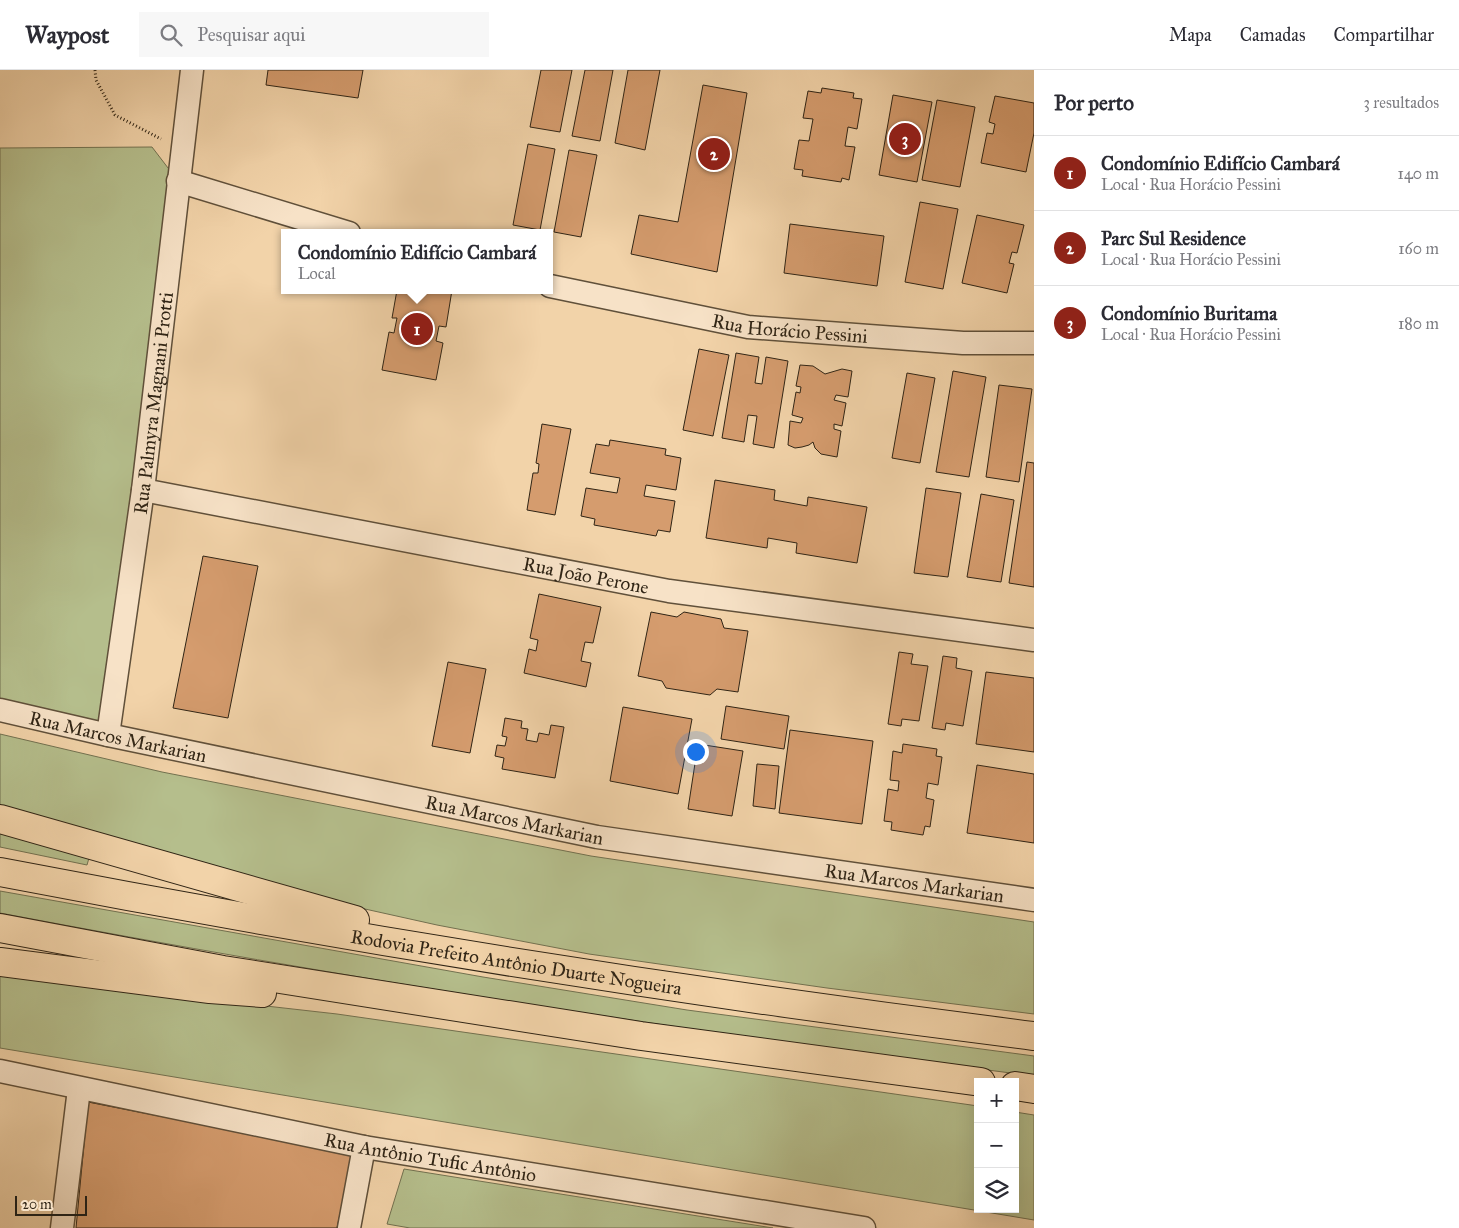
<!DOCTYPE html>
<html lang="pt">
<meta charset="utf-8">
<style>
:root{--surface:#fff;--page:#f7f7f7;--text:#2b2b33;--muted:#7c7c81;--line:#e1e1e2;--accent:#8f2418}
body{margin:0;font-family:"IM FELL Great Primer",serif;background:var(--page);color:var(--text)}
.controls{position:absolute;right:15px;bottom:15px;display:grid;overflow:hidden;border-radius:0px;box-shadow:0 5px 20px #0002}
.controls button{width:45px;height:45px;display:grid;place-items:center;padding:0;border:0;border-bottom:1px solid var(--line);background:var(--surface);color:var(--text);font:25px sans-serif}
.scale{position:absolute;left:15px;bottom:12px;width:72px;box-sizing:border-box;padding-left:5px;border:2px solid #2f2415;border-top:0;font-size:14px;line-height:18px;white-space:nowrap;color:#2f2415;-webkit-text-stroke:4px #f7e2c7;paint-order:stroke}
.you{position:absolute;left:695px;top:681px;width:18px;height:18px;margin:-12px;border:4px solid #fff;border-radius:50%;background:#1a73e8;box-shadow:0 0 0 8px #1a73e833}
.badge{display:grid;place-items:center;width:32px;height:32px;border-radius:50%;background:var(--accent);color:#fff;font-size:16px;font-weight:700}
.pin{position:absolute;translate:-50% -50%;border:2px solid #fff;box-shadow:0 1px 5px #0006}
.popup{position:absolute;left:281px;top:159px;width:272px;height:65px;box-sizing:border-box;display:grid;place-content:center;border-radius:0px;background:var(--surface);filter:drop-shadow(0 1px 4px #0005);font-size:16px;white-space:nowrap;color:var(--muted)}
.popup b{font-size:19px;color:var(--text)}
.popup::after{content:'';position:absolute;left:50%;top:100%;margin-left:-10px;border:10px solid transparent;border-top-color:var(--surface)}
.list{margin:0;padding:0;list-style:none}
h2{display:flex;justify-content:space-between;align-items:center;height:65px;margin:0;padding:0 20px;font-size:21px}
h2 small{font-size:16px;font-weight:400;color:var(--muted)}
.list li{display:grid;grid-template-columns:32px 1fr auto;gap:15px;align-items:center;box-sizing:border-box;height:75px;padding:0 20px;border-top:1px solid var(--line)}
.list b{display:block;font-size:19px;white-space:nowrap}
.list p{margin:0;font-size:16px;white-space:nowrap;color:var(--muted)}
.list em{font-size:16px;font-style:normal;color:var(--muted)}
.icon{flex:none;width:28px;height:28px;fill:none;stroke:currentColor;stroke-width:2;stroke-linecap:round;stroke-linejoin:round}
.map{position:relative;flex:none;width:1034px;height:1158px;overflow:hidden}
header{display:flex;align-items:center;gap:30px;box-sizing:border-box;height:70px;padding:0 25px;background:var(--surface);border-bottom:1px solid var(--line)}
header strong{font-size:24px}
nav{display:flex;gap:28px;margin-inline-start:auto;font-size:18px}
.search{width:350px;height:45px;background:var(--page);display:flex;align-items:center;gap:12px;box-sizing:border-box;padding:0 18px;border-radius:0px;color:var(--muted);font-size:19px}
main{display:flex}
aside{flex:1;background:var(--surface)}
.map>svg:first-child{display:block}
.green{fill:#b5be8c;stroke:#727150}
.building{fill:#d59c6e;stroke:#2f2415}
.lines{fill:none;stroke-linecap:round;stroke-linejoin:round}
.street-casing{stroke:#60503a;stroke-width:25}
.highway-casing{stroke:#2f2415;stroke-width:30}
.path{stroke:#2f2415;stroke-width:3;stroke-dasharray:1 2.5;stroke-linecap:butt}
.street{stroke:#f7e2c7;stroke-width:22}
.highway{stroke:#f2d3a9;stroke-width:28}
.labels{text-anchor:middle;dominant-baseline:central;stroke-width:4.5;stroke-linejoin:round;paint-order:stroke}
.street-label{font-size:19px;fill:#2f2415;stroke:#f7e2c7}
</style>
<header>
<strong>Waypost</strong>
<div class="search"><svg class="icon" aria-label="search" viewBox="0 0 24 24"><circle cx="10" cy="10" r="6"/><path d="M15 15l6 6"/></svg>Pesquisar aqui</div>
<nav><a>Mapa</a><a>Camadas</a><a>Compartilhar</a></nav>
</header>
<main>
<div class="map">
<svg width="1034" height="1158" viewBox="0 0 1034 1158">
<rect width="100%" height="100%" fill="#f2d3a9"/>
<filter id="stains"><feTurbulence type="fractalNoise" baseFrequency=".004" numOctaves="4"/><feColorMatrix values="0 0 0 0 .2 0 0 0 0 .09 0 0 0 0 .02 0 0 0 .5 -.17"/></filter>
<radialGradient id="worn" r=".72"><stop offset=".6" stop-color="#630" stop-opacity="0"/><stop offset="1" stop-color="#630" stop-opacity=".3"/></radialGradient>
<!-- green -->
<g class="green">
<polygon points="152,77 178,111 108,665 0,633 0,78"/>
<polygon points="0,664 162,702 591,786 1034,852 1034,944 827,918 589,884 437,855 338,833 0,738"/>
<polygon points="0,761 89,788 87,795 0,777"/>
<path d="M0 821 483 907 687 940 1034 986V1006C688 962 343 908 0 843Z"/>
<polygon points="0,906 337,944 978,1036 978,1139 1015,1139 1015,1042 1034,1045 1034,1150 0,978"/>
<polygon points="404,1099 773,1158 410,1158 387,1154"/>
</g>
<!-- building -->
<g class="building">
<polygon points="268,0 363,0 358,28 266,15"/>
<polygon points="541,0 572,0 560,62 530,57"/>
<polygon points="585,0 613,0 600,71 572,66"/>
<polygon points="628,0 660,0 645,80 615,73"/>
<polygon points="703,15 747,23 717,202 631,184 639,145 678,152"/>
<polygon points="822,18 854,23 853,28 862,29 857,59 848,57 845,76 855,77 849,110 842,108 841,112 802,106 803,100 794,99 799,70 809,71 813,49 803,48 808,21 821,23"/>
<polygon points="893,25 932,32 917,112 879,105"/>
<polygon points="995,26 1034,33 1034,63 1026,102 981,93 987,63 993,64 995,54 989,52"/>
<polygon points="937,30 975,37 960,117 922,110"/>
<polygon points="528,74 555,79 540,160 513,155"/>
<polygon points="569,80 597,85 581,167 554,162"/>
<polygon points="920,132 958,139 943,219 905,212"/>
<polygon points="977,145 1024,155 1017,183 1012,182 1009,193 1014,194 1007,223 962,213"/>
<polygon points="790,154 884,166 877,216 784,203"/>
<polygon points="397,220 452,220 446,257 439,256 436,271 443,273 436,310 382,300 389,262 394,263 397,248 392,248"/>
<polygon points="699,279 729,285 713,366 683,360"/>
<polygon points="736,283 759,287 755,313 762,314 766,287 788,291 774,378 753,374 757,346 748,345 744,372 722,368"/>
<polygon points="800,295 813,296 825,304 842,299 852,301 848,327 836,325 834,330 846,333 842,356 834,354 834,359 841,361 837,387 821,384 815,378 813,372 809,375 802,377 795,378 788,375 790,351 801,353 803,348 792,345 796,322 800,323 801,317 796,316"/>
<polygon points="953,301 986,307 969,407 936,402"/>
<polygon points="907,303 935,308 920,393 892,388"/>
<polygon points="999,315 1032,319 1019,412 986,407"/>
<polygon points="542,354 571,359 555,445 527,440 533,403 538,403 539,394 536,393"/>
<polygon points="610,370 666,379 665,385 681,388 676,420 646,415 644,426 675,431 670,462 658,460 656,466 594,455 595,449 581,446 586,418 617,423 620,408 590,403 596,374 609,376"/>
<polygon points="1027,392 1034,393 1034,517 1009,513"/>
<polygon points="715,410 775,420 774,430 807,436 808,427 867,437 857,493 796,483 797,473 768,468 767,478 706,468"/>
<polygon points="926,418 961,423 948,507 914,503"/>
<polygon points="981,424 1014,430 1001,512 967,507"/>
<polygon points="203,486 258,496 228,648 173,638"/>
<polygon points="539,524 601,537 593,573 585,572 581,591 591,593 586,617 524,603 529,579 536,581 538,570 530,568"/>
<polygon points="651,542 677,547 684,542 721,549 724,558 748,561 738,622 717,619 710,625 666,618 662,611 638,606"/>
<polygon points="899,582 913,584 911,594 928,596 919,651 902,649 901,656 888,654"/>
<polygon points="943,586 957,588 956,598 972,601 963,656 946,653 945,660 932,658"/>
<polygon points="448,592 486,599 470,683 432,676"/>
<polygon points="986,602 1034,608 1034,682 976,674"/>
<polygon points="726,636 789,646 784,679 721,669"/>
<polygon points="623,637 692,649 678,724 610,711"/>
<polygon points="505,648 522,651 521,658 528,659 526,670 537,672 539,663 549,665 551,655 564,657 555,708 502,699 504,688 495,686 497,675 505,676 507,667 502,666"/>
<polygon points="790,660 873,671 862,754 779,743"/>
<polygon points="698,674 743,681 732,746 688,739"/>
<polygon points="903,674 937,679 936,686 942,687 938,715 928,713 926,728 934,730 930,757 925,756 923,765 891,760 892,752 884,751 888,719 898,721 899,711 890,710 893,681 902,683"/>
<polygon points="757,694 779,696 775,739 753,736"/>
<polygon points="977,695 1034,704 1034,773 967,763"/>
<polygon points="88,1032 353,1084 337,1158 76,1158"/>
</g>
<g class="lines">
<defs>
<g id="street">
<polyline points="178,111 349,163"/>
<path id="s1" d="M550 216 748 257 963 273H1034"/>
<path id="s2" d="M143 420 669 521 1034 570"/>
<path id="s3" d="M0 640 108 665 597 767 1034 830"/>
<path id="s4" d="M108 665 143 420 192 0"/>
<path id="s5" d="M0 1001 364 1077 864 1158"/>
<polyline points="62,1158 79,1019"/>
<polyline points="349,1158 364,1077"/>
</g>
<g id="highway">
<polyline points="0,749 355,850"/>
<path id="s6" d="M0 802C343 868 688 923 1034 966"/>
<polyline points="0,858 223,900 641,966 981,1012"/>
<polyline points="0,892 210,919 262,923"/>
<polyline points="1015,1016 1034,1019"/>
</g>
</defs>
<!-- street casing -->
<use href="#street" class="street-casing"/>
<!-- highway casing -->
<use href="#highway" class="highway-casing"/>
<!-- path -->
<polyline class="path" points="95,0 96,10 115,45 161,69"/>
<!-- street -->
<use href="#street" class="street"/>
<!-- highway -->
<use href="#highway" class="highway"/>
</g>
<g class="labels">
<!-- street labels -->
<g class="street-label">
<text stroke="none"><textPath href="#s1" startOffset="244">Rua Horácio Pessini</textPath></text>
<text stroke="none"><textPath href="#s4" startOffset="335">Rua Palmyra Magnani Protti</textPath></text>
<text stroke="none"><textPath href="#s2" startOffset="451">Rua João Perone</textPath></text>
<text stroke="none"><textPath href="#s3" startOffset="121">Rua Marcos Markarian</textPath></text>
<text stroke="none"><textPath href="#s3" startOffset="526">Rua Marcos Markarian</textPath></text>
<text stroke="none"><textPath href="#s3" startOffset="931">Rua Marcos Markarian</textPath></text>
<text stroke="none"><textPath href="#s6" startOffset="524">Rodovia Prefeito Antônio Duarte Nogueira</textPath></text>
<text stroke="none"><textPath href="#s5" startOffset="439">Rua Antônio Tufic Antônio</textPath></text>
</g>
</g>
<rect width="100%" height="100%" filter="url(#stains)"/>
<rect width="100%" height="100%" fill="url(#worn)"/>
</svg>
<div class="controls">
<button>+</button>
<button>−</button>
<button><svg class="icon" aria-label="layers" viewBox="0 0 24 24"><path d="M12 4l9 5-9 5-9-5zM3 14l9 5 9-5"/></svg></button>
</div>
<div class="scale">20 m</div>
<div class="you"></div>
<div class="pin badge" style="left:417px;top:259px">1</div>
<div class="popup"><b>Condomínio Edifício Cambará</b>Local</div>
<div class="pin badge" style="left:714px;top:84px">2</div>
<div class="pin badge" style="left:905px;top:69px">3</div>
</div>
<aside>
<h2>Por perto<small>3 resultados</small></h2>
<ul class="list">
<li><span class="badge">1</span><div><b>Condomínio Edifício Cambará</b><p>Local · Rua Horácio Pessini</p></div><em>140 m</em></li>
<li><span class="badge">2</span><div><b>Parc Sul Residence</b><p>Local · Rua Horácio Pessini</p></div><em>160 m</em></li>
<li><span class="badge">3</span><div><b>Condomínio Buritama</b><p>Local · Rua Horácio Pessini</p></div><em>180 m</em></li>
</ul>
</aside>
</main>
